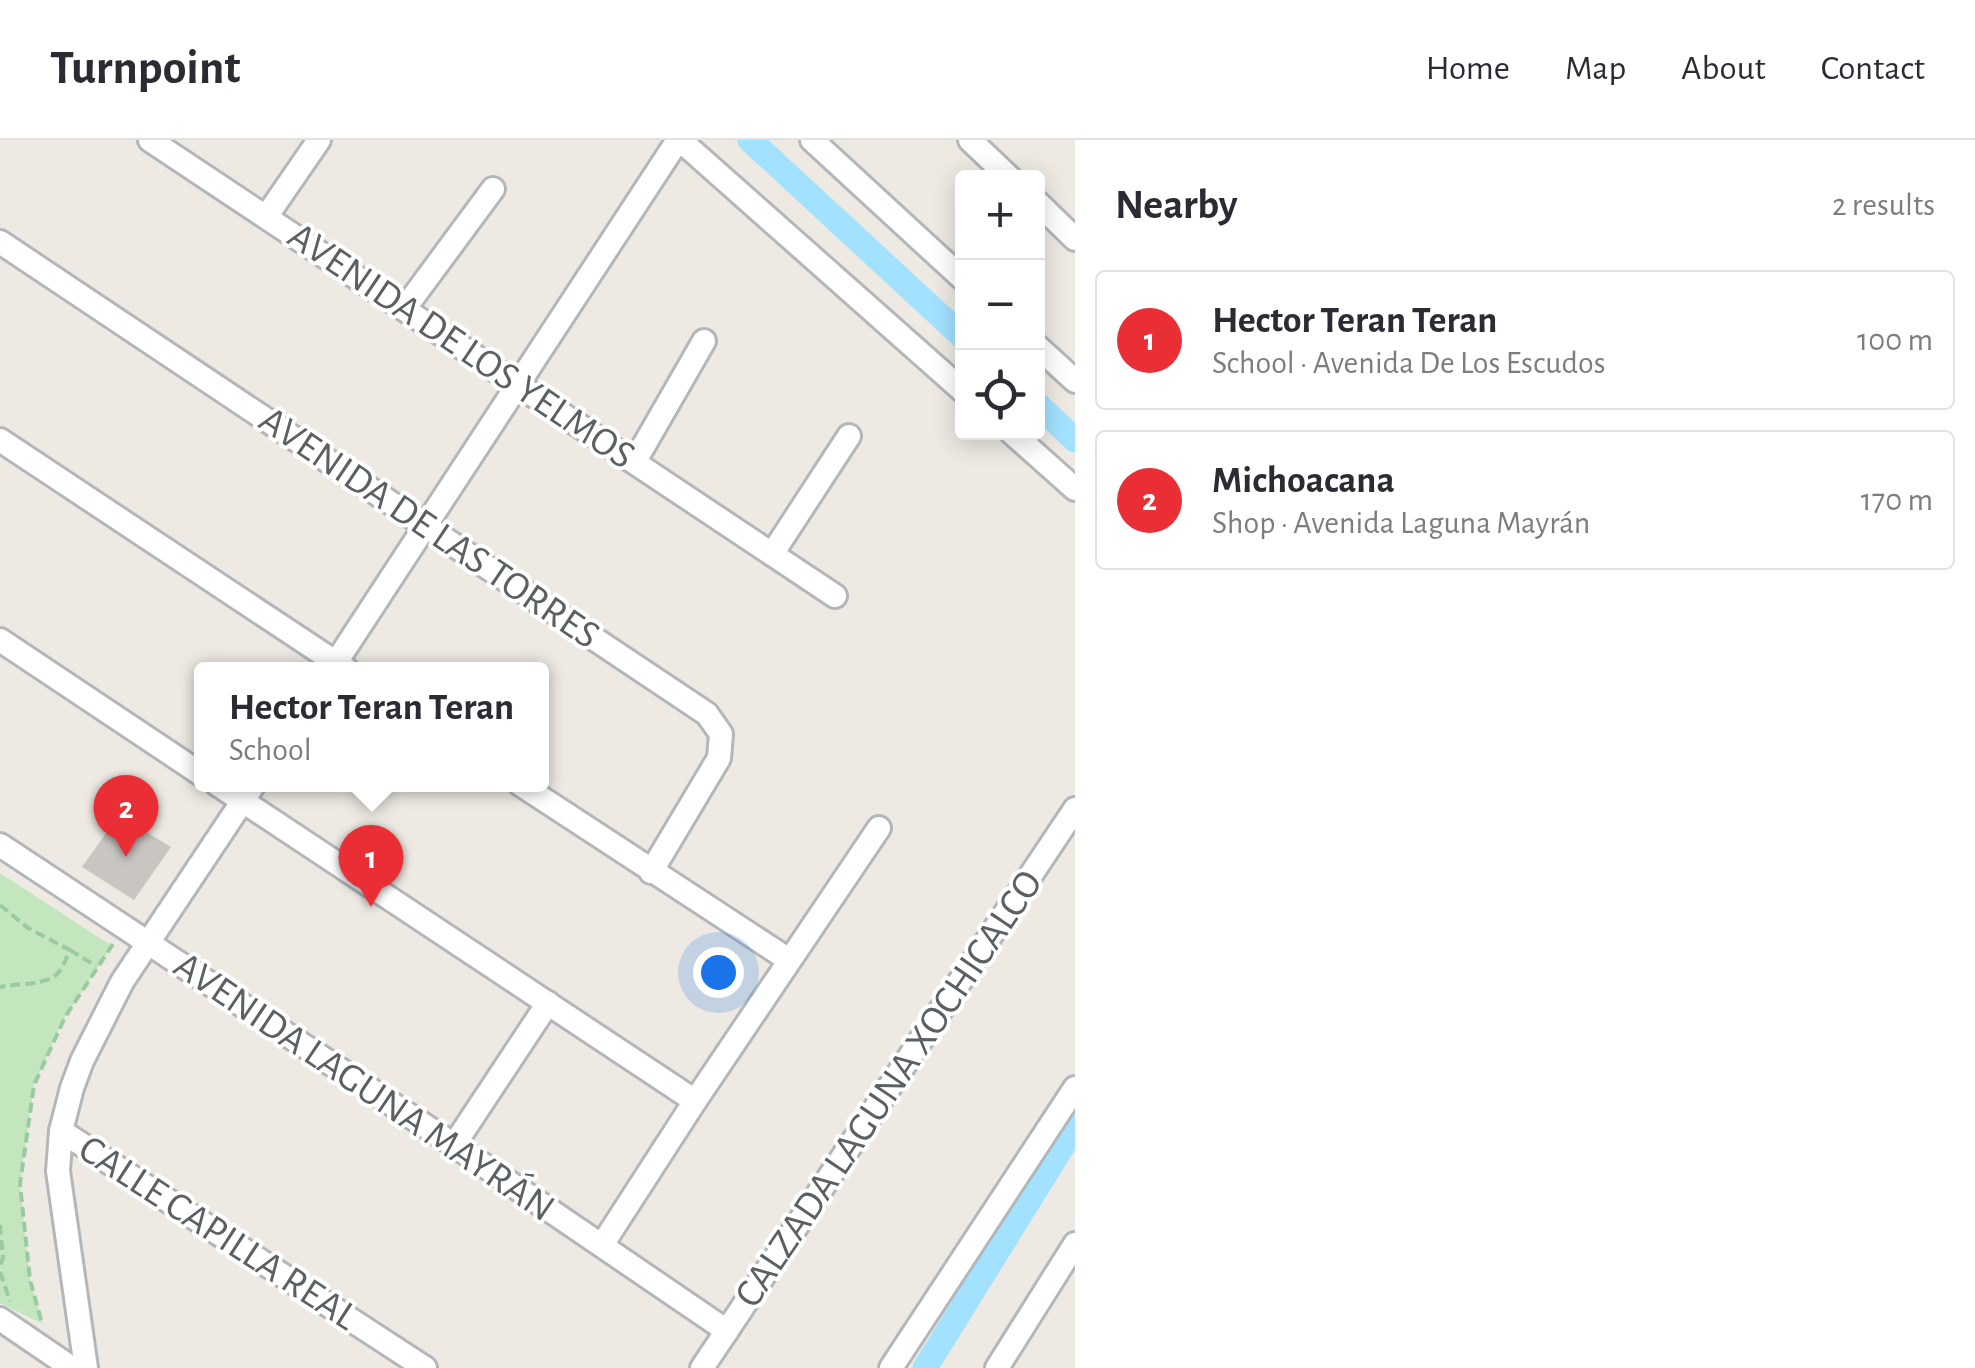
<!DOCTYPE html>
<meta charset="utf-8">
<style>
:root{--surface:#fff;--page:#f2f2f3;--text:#2b2b33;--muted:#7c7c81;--line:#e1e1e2;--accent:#e92e35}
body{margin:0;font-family:"Alegreya Sans",sans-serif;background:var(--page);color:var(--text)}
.controls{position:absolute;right:30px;top:30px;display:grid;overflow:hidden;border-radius:10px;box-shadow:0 5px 25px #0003}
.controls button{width:90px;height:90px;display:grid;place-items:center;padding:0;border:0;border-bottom:2px solid var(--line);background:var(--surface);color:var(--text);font:50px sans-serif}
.you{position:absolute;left:718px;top:832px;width:35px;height:35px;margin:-25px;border:8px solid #fff;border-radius:50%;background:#1a73e8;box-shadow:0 0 0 15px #1a73e833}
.badge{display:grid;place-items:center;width:65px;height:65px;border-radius:50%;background:var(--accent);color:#fff;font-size:32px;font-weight:700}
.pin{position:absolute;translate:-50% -82px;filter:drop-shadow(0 2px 5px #0008)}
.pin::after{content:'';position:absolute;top:52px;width:35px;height:30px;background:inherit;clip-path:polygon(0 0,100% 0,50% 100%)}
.popup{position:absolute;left:194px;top:522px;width:355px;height:130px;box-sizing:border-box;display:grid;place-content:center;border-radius:10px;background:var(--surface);filter:drop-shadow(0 2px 8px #0005);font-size:32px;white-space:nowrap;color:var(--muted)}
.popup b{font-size:38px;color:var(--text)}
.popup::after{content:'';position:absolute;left:50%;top:100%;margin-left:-20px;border:20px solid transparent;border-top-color:var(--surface)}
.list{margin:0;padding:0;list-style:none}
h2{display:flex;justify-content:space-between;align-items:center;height:130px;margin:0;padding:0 40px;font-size:42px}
h2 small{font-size:32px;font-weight:400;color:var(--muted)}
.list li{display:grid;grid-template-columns:65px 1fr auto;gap:30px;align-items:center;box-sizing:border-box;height:140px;margin:0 20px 20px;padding:0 20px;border:2px solid var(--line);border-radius:10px}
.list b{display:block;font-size:38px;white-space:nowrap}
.list p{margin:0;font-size:32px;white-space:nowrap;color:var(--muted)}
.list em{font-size:32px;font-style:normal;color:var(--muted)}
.icon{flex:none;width:55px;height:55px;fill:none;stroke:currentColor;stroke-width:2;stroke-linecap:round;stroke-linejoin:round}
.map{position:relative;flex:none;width:1075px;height:1228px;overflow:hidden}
header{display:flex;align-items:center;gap:60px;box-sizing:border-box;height:140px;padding:0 50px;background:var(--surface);border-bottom:2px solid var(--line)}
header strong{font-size:48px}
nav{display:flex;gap:55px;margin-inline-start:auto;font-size:35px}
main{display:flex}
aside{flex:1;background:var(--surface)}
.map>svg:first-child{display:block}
.green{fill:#c4e6bf}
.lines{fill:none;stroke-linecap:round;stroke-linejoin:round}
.canal{stroke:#a2e2ff;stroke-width:25}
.building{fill:#c9c5c0}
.minor-casing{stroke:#b4b7ba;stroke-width:28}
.path{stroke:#99caa2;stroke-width:4;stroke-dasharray:10 5;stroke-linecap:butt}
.minor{stroke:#fff;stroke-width:22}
.labels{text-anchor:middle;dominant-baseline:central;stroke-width:8;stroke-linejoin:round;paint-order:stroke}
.street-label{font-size:40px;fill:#5b6064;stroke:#fff}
</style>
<header>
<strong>Turnpoint</strong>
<nav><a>Home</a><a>Map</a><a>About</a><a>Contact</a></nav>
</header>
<main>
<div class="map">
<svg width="1075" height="1228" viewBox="0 0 1075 1228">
<rect width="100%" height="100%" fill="#eeeae3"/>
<!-- green -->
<polygon class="green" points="0,733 112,806 65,877 34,945 20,1044 30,1140 43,1184 0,1163"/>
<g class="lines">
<!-- canal -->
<g class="canal">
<polyline points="750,0 962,196"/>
<polyline points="1038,265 1075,300"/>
<polyline points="925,1228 1075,986"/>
</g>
</g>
<!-- building -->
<polygon class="building" points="119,675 171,707 134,760 82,727"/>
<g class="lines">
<defs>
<g id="minor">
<polyline points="150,0 835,456"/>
<polyline points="680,0 962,250"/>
<polyline points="812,0 962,138"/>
<polyline points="970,0 1010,38"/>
<polyline points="1038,63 1075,99"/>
<polyline points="266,77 319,0"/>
<polyline points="0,102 707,574 721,594 719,618 651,732"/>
<polyline points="405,168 493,49"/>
<polyline points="1038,207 1075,241"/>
<polyline points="1011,292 1075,349"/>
<polyline points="0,300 347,530"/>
<polyline points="635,321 704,201"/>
<polyline points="772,414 849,296"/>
<polyline points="0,500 201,634"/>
<polyline points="331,530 678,0"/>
<polyline points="217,644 695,961"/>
<polyline points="520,644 789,820"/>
<polyline points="0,705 454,1005 727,1191"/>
<polyline points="61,991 425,1228"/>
<polyline points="454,1005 548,863"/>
<polyline points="602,1105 695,961 879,688"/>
<polyline points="0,1179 72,1228"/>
<polyline points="86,1228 58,1031 61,991 72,948 82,921 122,842 254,644"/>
<polyline points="702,1228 1075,669"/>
<polyline points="891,1228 1075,948"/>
<polyline points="997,1228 1075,1104"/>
</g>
</defs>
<!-- minor casing -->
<use href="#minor" class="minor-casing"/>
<!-- path -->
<g class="path">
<path d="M0 765 28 788 70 810C67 816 63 828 58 833 46 846 17 843 0 847"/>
<polyline points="70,810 96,826"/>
<polyline points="0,1085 3,1118 0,1126"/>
<polyline points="0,1132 10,1161"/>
<polyline points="41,1180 30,1140 20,1044 34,945 65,877 113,804"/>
</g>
<!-- minor -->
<use href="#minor" class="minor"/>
</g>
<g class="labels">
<!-- street labels -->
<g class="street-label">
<text transform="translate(461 206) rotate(34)">AVENIDA DE LOS YELMOS</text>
<text transform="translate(429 388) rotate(34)">AVENIDA DE LAS TORRES</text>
<text transform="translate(364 947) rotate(34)">AVENIDA LAGUNA MAYRÁN</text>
<text transform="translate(889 949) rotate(-56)">CALZADA LAGUNA XOCHICALCO</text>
<text transform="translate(218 1093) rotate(33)">CALLE CAPILLA REAL</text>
</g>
</g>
</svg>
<div class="controls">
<button>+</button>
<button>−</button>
<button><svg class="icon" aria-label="locate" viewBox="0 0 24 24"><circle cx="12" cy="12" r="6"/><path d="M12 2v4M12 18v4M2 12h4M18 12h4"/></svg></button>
</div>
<div class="you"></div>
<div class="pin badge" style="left:371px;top:767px">1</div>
<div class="popup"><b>Hector Teran Teran</b>School</div>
<div class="pin badge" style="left:126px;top:717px">2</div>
</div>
<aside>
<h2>Nearby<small>2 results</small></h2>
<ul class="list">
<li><span class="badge">1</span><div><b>Hector Teran Teran</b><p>School · Avenida De Los Escudos</p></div><em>100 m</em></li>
<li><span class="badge">2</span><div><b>Michoacana</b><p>Shop · Avenida Laguna Mayrán</p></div><em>170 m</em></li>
</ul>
</aside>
</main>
